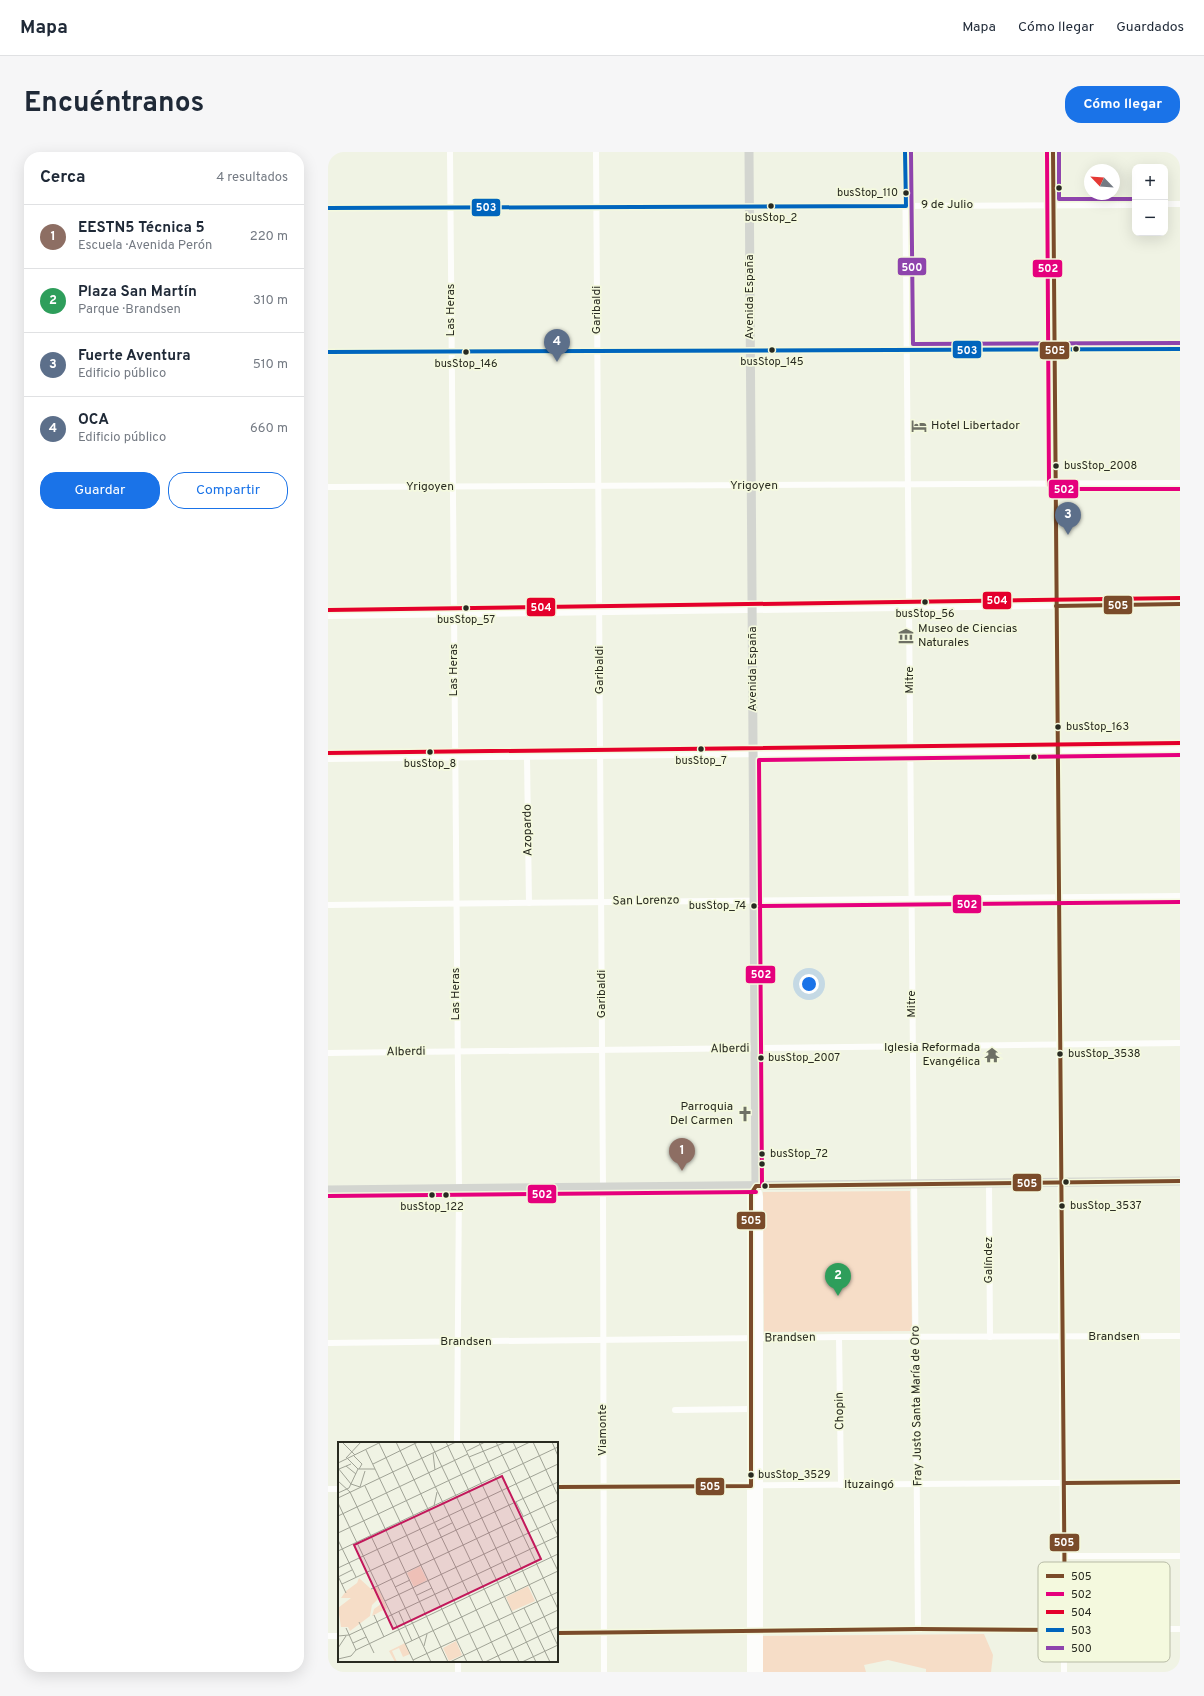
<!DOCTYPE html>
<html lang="es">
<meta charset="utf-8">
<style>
:root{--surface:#fff;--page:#f6f6f7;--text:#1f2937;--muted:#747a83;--line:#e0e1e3;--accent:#1a73e8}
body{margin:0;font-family:Overpass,sans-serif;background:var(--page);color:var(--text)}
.controls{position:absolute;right:12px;top:12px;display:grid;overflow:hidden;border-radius:8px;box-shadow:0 4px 16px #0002}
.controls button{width:36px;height:36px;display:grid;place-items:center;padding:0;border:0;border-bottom:1px solid var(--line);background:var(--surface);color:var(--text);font:20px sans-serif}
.compass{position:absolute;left:756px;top:12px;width:36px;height:36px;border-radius:50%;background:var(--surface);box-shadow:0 4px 16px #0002;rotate:295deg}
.you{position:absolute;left:481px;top:832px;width:14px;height:14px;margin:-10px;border:3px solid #fff;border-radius:50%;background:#1a73e8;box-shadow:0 0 0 6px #1a73e833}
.badge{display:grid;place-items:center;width:26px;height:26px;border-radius:50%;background:var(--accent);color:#fff;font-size:13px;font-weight:700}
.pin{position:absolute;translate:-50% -33px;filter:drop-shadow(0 1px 2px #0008)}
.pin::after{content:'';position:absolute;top:21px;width:14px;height:12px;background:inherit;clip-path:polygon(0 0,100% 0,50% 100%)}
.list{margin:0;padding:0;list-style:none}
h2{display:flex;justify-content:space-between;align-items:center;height:52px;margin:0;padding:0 16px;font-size:17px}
h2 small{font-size:13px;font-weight:400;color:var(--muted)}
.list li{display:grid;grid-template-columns:26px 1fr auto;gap:12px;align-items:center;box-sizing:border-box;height:64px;padding:0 16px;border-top:1px solid var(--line)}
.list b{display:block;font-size:15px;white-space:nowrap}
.list p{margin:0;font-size:13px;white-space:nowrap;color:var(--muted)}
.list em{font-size:13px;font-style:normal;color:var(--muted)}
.actions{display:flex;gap:8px;padding:12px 16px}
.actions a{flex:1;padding:9px 0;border:1px solid var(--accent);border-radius:16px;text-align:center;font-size:14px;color:var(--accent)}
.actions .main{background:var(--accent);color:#fff}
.map{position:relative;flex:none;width:852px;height:1520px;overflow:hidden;border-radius:16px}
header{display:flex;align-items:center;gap:24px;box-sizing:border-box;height:56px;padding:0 20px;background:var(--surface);border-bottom:1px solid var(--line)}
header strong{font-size:19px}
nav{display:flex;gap:22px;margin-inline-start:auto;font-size:14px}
.intro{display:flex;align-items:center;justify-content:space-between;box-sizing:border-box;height:96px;padding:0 24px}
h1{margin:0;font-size:28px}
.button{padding:10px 18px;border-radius:16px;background:var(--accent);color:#fff;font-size:14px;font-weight:700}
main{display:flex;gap:24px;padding:0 24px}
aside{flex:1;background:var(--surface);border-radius:16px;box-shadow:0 4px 16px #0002}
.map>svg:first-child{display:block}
.green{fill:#f6ddc7}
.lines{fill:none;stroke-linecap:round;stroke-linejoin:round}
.minor{stroke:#fdfdfb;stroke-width:6}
.tertiary{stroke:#fdfdfb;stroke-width:8}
.secondary{stroke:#d3d5d0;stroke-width:9}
.bus-1-casing{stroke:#f4f9de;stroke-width:7}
.bus-2-casing{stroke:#f4f9de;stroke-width:7}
.bus-3-casing{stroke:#f4f9de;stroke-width:7}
.bus-4-casing{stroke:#f4f9de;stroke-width:7}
.bus-5-casing{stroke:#f4f9de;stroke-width:7}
.bus-1{stroke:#7a4b2a;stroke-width:4}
.bus-2{stroke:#e5007d;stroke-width:4}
.bus-3{stroke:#e4002b;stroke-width:4}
.bus-4{stroke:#0065bd;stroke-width:4}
.bus-5{stroke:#8e44ad;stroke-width:4}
.bus-dot{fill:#282a20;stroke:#f4f9de;stroke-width:1.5}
.labels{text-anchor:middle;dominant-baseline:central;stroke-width:3.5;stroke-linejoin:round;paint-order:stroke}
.bus-label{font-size:11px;fill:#282a20;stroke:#f4f9de}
.street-label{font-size:12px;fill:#282a20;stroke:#f4f9de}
.poi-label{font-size:12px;fill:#282a20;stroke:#f4f9de;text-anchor:start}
.inset-road{fill:none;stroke:#a0a396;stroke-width:1}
.view{fill:#c2185b;fill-opacity:0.15;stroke:#c2185b;stroke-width:2}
.inset-edge{fill:none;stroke:#282a20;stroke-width:2}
.key{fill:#f4f9de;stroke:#b7bba5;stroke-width:1}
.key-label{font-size:11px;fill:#282a20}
.line-badge{stroke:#f4f9de;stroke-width:1.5}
.badge-label{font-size:11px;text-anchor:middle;font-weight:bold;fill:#fff}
</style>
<header>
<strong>Mapa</strong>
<nav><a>Mapa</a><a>Cómo llegar</a><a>Guardados</a></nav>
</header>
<div class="intro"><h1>Encuéntranos</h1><a class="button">Cómo llegar</a></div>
<main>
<aside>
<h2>Cerca<small>4 resultados</small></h2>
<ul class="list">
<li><span class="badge" style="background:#8d6e63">1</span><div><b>EESTN5 Técnica 5</b><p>Escuela · Avenida Perón</p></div><em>220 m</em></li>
<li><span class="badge" style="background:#2e9e5b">2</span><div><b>Plaza San Martín</b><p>Parque · Brandsen</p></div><em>310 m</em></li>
<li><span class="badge" style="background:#5c6f8a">3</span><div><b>Fuerte Aventura</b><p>Edificio público</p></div><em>510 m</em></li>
<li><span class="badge" style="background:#5c6f8a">4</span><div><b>OCA</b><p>Edificio público</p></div><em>660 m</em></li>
</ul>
<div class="actions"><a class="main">Guardar</a><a>Compartir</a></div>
</aside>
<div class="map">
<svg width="852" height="1520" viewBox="0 0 852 1520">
<rect width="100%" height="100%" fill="#f0f3e4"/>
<!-- green -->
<g class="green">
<polygon points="582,1039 584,1179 436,1180 435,1040"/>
<polygon points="656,1482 665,1503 663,1520 598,1520 598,1517 560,1508 536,1513 538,1520 435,1520 434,1484"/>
</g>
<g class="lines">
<!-- minor -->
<g class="minor">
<polyline points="122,0 131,1037 129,1291"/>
<polyline points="268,0 275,1036 276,1520"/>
<polyline points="577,0 590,1477"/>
<polyline points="725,0 736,1520"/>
<polyline points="837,52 852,52"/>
<polyline points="0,56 807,53"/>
<polyline points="0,200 852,197"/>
<polyline points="0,335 852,331"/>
<polyline points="0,464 852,452"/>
<polyline points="199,605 201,751"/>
<polyline points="0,607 852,597"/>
<polyline points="0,753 852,744"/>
<polyline points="0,901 852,891"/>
<polyline points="661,1030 662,1185"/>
<polyline points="511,1185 513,1333"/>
<polyline points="0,1191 511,1185 852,1184"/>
<polyline points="347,1258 423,1257"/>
<polyline points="229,1335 852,1330"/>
<polyline points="0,1337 11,1337"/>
<polyline points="736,1404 852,1404"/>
<polyline points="229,1481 590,1477 852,1477"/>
<polyline points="0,1484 11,1484"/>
<polyline points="130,1520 130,1509"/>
</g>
<!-- tertiary -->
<g class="tertiary">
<polyline points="428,1034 431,1045 431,1520"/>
<polyline points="423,1520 423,1042 428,1034"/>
</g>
<!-- secondary -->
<g class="secondary">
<polyline points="421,0 428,1034"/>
<polyline points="0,1038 852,1029"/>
</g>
<defs>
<g id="bus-1">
<polyline points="728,454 852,452"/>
<polyline points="736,1331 852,1330"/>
<polyline points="229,1335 423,1334 423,1042 428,1034 852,1029"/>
<polyline points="229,1481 590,1477 737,1478 725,0"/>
</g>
<g id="bus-2">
<polyline points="719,0 721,333 727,337 852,337"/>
<polyline points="426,754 852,750"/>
<polyline points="434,1034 431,608 852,603"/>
<polyline points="0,1044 428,1040"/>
</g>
<g id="bus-3">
<polyline points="0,458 852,446"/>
<polyline points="0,601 852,591"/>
</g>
<g id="bus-4">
<polyline points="0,56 578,54 577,0"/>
<polyline points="0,200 852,197"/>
</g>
<g id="bus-5">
<polyline points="583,0 585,192 852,191"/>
<polyline points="731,0 731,47 807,47"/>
</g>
</defs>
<!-- bus-1 casing -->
<use href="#bus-1" class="bus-1-casing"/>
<!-- bus-2 casing -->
<use href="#bus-2" class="bus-2-casing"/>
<!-- bus-3 casing -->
<use href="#bus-3" class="bus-3-casing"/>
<!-- bus-4 casing -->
<use href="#bus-4" class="bus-4-casing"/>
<!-- bus-5 casing -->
<use href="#bus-5" class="bus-5-casing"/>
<!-- bus-1 -->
<use href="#bus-1" class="bus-1"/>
<!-- bus-2 -->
<use href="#bus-2" class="bus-2"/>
<!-- bus-3 -->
<use href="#bus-3" class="bus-3"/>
<!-- bus-4 -->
<use href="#bus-4" class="bus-4"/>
<!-- bus-5 -->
<use href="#bus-5" class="bus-5"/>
</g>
<!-- icons -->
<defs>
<symbol id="hotel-bare" viewBox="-9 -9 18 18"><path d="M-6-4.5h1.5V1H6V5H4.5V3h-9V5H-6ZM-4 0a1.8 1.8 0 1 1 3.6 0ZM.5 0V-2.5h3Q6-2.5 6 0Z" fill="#6e7065" stroke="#f4f9de" stroke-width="2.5" paint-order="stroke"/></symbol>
<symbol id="museum-bare" viewBox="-9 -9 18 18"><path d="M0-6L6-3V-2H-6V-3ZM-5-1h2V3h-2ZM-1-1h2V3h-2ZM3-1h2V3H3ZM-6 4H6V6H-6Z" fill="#6e7065" stroke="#f4f9de" stroke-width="2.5" paint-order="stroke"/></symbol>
<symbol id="temple-bare" viewBox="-9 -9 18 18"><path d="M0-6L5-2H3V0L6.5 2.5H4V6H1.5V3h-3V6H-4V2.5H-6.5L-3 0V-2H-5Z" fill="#6e7065" stroke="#f4f9de" stroke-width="2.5" paint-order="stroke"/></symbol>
<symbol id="church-bare" viewBox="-9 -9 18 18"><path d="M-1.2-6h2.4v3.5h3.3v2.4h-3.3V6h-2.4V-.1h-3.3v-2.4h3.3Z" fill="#6e7065" stroke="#f4f9de" stroke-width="2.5" paint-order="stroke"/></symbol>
</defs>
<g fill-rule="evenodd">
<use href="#hotel-bare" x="580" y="263" width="22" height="22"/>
<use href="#museum-bare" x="567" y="473" width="22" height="22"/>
<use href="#temple-bare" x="653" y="892" width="22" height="22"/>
<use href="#church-bare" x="406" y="951" width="22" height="22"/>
</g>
<!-- markers -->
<g class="bus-dot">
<circle cx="731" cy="36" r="3.5"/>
<circle cx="578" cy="41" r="3.5"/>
<circle cx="443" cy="54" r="3.5"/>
<circle cx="748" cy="197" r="3.5"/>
<circle cx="444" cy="198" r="3.5"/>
<circle cx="138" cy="200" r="3.5"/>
<circle cx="728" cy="314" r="3.5"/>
<circle cx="597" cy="450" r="3.5"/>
<circle cx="138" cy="456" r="3.5"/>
<circle cx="730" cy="575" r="3.5"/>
<circle cx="373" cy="597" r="3.5"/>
<circle cx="102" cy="600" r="3.5"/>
<circle cx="706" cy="605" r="3.5"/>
<circle cx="426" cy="754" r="3.5"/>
<circle cx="732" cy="902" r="3.5"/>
<circle cx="433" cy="906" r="3.5"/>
<circle cx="434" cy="1002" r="3.5"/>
<circle cx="434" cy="1012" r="3.5"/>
<circle cx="738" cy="1030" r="3.5"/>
<circle cx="437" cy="1034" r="3.5"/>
<circle cx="104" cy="1043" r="3.5"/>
<circle cx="118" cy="1043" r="3.5"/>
<circle cx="734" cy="1054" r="3.5"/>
<circle cx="423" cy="1323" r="3.5"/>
</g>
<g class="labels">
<!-- bus labels -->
<g class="bus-label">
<text x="570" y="41" text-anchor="end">busStop_110</text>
<text x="443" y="66">busStop_2</text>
<text x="444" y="210">busStop_145</text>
<text x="138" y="212">busStop_146</text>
<text x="736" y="314" text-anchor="start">busStop_2008</text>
<text x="597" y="462">busStop_56</text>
<text x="138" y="468">busStop_57</text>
<text x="738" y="575" text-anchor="start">busStop_163</text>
<text x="373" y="609">busStop_7</text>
<text x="102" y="612">busStop_8</text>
<text x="418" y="754" text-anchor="end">busStop_74</text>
<text x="740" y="902" text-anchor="start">busStop_3538</text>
<text x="440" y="906" text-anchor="start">busStop_2007</text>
<text x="442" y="1002" text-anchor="start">busStop_72</text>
<text x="742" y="1054" text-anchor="start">busStop_3537</text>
<text x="104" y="1055">busStop_122</text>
<text x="430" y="1323" text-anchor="start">busStop_3529</text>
</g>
<!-- street labels -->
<g class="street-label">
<text x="619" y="53">9 de Julio</text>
<text transform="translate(422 145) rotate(-90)">Avenida España</text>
<text transform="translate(123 158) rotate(-90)">Las Heras</text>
<text transform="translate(269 158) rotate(-90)">Garibaldi</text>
<text x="426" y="334">Yrigoyen</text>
<text x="102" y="335">Yrigoyen</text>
<text transform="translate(425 517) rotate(-90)">Avenida España</text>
<text transform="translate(126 518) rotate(-90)">Las Heras</text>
<text transform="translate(272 518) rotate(-90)">Garibaldi</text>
<text transform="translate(582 528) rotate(-90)">Mitre</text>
<text transform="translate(200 678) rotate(-91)">Azopardo</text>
<text transform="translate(318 749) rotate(-1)">San Lorenzo</text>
<text transform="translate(128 842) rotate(-90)">Las Heras</text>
<text transform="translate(274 842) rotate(-90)">Garibaldi</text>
<text transform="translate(584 852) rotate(-90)">Mitre</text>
<text transform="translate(402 897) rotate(-1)">Alberdi</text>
<text transform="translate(78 900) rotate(-1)">Alberdi</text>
<text transform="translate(661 1108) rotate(-90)">Galíndez</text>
<text x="786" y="1185">Brandsen</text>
<text transform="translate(462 1186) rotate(-1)">Brandsen</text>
<text x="138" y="1190">Brandsen</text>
<text transform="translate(589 1254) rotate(-91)">Fray Justo Santa María de Oro</text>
<text transform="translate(512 1259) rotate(-91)">Chopin</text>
<text transform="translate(275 1278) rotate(-90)">Viamonte</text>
<text x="541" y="1333">Ituzaingó</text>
</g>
<!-- poi labels -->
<g class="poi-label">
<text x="603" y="274">Hotel Libertador</text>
<text x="590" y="477">Museo de Ciencias<tspan x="590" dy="14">Naturales</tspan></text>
<text x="652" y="896" text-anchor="end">Iglesia Reformada<tspan x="652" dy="14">Evangélica</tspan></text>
<text x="405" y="955" text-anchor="end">Parroquia<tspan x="405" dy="14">Del Carmen</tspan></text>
</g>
</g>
<!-- overview -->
<g transform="translate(10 1290)">
<rect width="220" height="220" fill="#f0f3e4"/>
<path d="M82 124 89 138 76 145 69 131ZM21 136 33 147 39 144 49 166 34 174 36 167 43 162 41 156 34 163 32 174 12 189 10 185H3L0 166 13 156H3L8 149 19 141ZM190 144 197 159 174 169 168 155ZM118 199 124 213 111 219 105 206ZM67 201 72 212 65 215 61 206 54 209 59 220H57L51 209Z" fill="#f6ddc7"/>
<path class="inset-road" d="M4 0 17 13M58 0 163 220M76 0 181 220M92 0 198 220M108 0 178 149M124 0 220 204M141 0 220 167M158 0 220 129M175 0 220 94M195 0 220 54M214 0 220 14M41 1 145 220M28 8 129 220M129 9 147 0M95 11 97 28M15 13 24 22 21 27M131 15 168 0M8 16 23 0M9 16 20 27H37M0 21 43 0M35 22 80 0M8 24 18 32M0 26 13 42 22 45 27 29M1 27 13 22M0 39 12 50 93 220M27 44 110 220M0 51 11 46 20 27M0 56 118 0M178 60 185 74M0 61 76 220M96 64 99 50M0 74 130 12M100 88 114 81M0 91 192 0M0 98 18 135M0 109 220 5M83 123 220 58M0 126 220 22M0 134 8 151M0 135 14 128M4 142 220 40M57 145 72 138M33 147 83 123M79 153 94 146M47 159 220 77M186 166 212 220M61 170 74 199M36 173 46 195M21 180 36 211M8 186 18 208M0 194 11 193 220 94M15 201 28 195M67 202 220 129M86 204 89 192M0 206 8 194M0 217 13 214 18 208 220 112M75 218 220 150M112 220 220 168M147 220 220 185M184 220 220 203"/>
<path class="view" d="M164 34 203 117 55 187 16 103Z"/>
<rect width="220" height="220" class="inset-edge"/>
</g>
<!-- legend -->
<rect x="710" y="1410" width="132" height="100" rx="6" class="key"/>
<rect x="718" y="1422" width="18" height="4" fill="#7a4b2a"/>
<rect x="718" y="1440" width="18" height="4" fill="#e5007d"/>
<rect x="718" y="1458" width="18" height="4" fill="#e4002b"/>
<rect x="718" y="1476" width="18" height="4" fill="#0065bd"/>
<rect x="718" y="1494" width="18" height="4" fill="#8e44ad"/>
<g class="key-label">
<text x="743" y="1428">505</text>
<text x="743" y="1446">502</text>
<text x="743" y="1464">504</text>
<text x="743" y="1482">503</text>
<text x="743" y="1500">500</text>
</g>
<g class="line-badge">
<rect x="143" y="46" width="30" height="19" rx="4" fill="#0065bd"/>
<rect x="569" y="105" width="30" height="19" rx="4" fill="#8e44ad"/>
<rect x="704" y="107" width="31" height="19" rx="4" fill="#e5007d"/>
<rect x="624" y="188" width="30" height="19" rx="4" fill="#0065bd"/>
<rect x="711" y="189" width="31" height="19" rx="4" fill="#7a4b2a"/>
<rect x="720" y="327" width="31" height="20" rx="4" fill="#e5007d"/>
<rect x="654" y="439" width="30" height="19" rx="4" fill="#e4002b"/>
<rect x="775" y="443" width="30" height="20" rx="4" fill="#7a4b2a"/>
<rect x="198" y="445" width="30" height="20" rx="4" fill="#e4002b"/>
<rect x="624" y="742" width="30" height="20" rx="4" fill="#e5007d"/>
<rect x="417" y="813" width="31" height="19" rx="4" fill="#e5007d"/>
<rect x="684" y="1021" width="30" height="19" rx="4" fill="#7a4b2a"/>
<rect x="199" y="1032" width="30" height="20" rx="4" fill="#e5007d"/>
<rect x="408" y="1059" width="30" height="19" rx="4" fill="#7a4b2a"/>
<rect x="367" y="1325" width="30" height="19" rx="4" fill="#7a4b2a"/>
<rect x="721" y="1381" width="31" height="19" rx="4" fill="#7a4b2a"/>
</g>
<g class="badge-label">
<text x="158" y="59">503</text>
<text x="584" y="119">500</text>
<text x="720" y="120">502</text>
<text x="639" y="202">503</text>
<text x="727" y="202">505</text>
<text x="736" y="341">502</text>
<text x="669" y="452">504</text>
<text x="790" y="457">505</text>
<text x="213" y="459">504</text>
<text x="639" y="756">502</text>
<text x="433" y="826">502</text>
<text x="699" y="1035">505</text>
<text x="214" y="1046">502</text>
<text x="423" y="1072">505</text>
<text x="382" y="1338">505</text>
<text x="736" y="1394">505</text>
</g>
</svg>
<div class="controls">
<button>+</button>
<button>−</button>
</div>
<svg class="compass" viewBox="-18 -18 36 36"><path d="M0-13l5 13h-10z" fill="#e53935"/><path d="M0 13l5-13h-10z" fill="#747a83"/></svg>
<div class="you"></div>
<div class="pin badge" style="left:354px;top:1019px;background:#8d6e63">1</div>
<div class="pin badge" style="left:510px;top:1144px;background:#2e9e5b">2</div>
<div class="pin badge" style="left:740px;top:383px;background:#5c6f8a">3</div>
<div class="pin badge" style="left:229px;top:210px;background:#5c6f8a">4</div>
</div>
</main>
